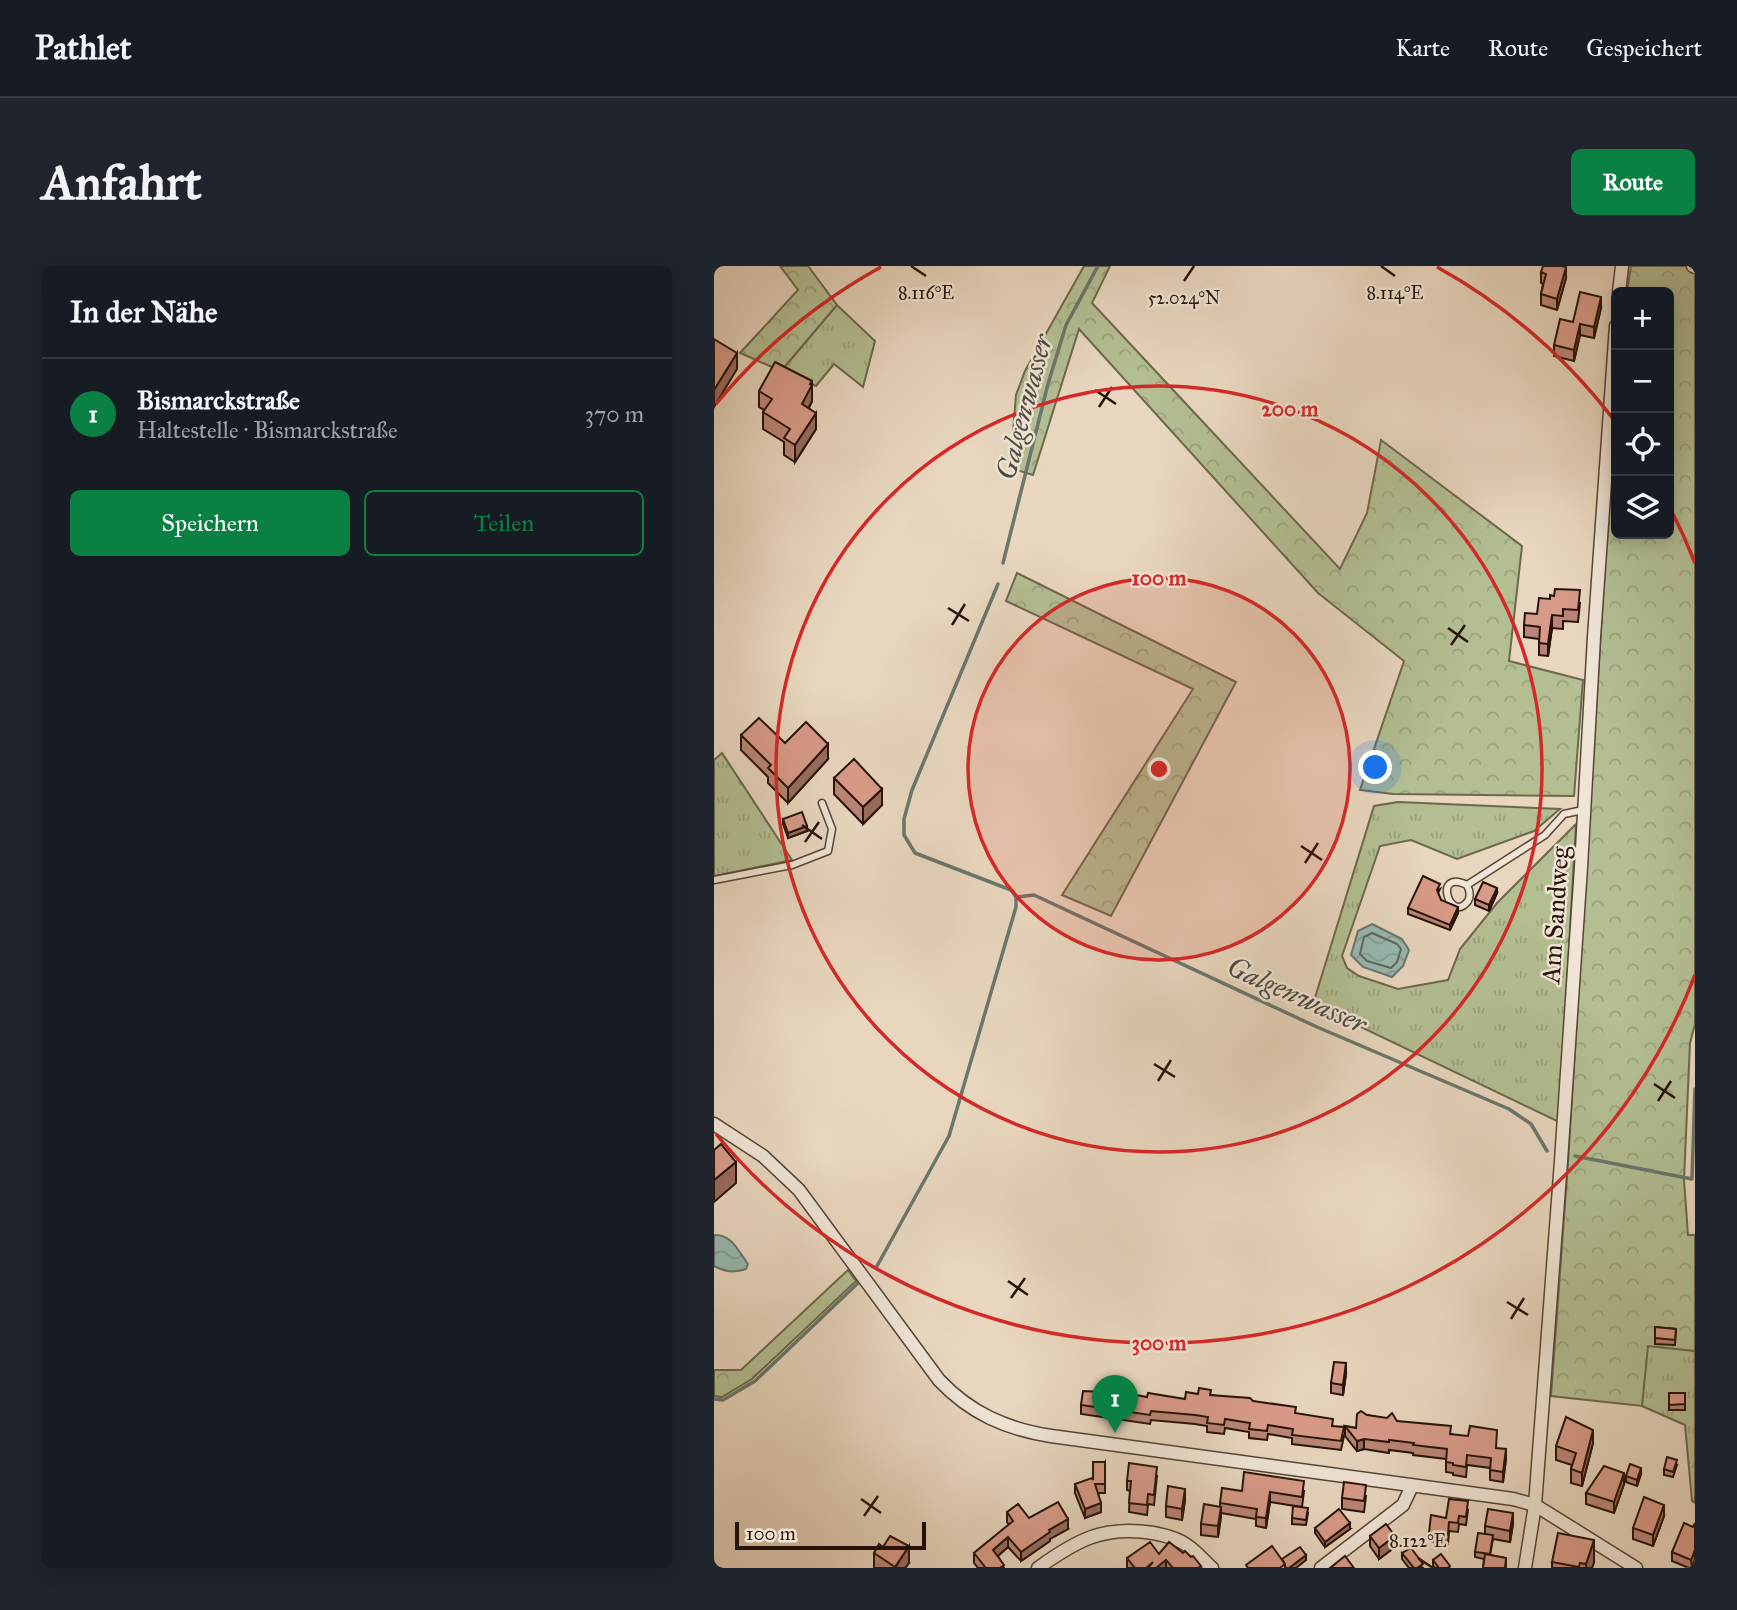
<!DOCTYPE html>
<html lang="de">
<meta charset="utf-8">
<style>
:root{--surface:#171b24;--page:#20242c;--text:#f1f3f6;--muted:#9ea1a6;--line:#363941;--accent:#0b8043}
body{margin:0;font-family:"IM FELL Great Primer",serif;background:var(--page);color:var(--text)}
.controls{position:absolute;right:21px;top:21px;display:grid;overflow:hidden;border-radius:10px;box-shadow:0 4px 18px #0003}
.controls button{width:63px;height:63px;display:grid;place-items:center;padding:0;border:0;border-bottom:2px solid var(--line);background:var(--surface);color:var(--text);font:35px sans-serif}
.scale{position:absolute;left:21px;bottom:18px;width:191px;box-sizing:border-box;padding-left:7px;border:4px solid #271307;border-top:0;font-size:19px;line-height:24px;white-space:nowrap;color:#271307;-webkit-text-stroke:5px #f0e4d5;paint-order:stroke}
.you{position:absolute;left:662px;top:502px;width:24px;height:24px;margin:-18px;border:5px solid #fff;border-radius:50%;background:#1a73e8;box-shadow:0 0 0 10px #1a73e833}
.badge{display:grid;place-items:center;width:46px;height:46px;border-radius:50%;background:var(--accent);color:#fff;font-size:23px;font-weight:700}
.pin{position:absolute;translate:-50% -58px;filter:drop-shadow(0 2px 4px #0008)}
.pin::after{content:'';position:absolute;top:37px;width:24px;height:21px;background:inherit;clip-path:polygon(0 0,100% 0,50% 100%)}
.list{margin:0;padding:0;list-style:none}
h2{display:flex;justify-content:space-between;align-items:center;height:91px;margin:0;padding:0 28px;font-size:30px}
h2 small{font-size:23px;font-weight:400;color:var(--muted)}
.list li{display:grid;grid-template-columns:46px 1fr auto;gap:21px;align-items:center;box-sizing:border-box;height:112px;padding:0 28px;border-top:2px solid var(--line)}
.list b{display:block;font-size:26px;white-space:nowrap}
.list p{margin:0;font-size:23px;white-space:nowrap;color:var(--muted)}
.list em{font-size:23px;font-style:normal;color:var(--muted)}
.actions{display:flex;gap:14px;padding:21px 28px}
.actions a{flex:1;padding:16px 0;border:2px solid var(--accent);border-radius:10px;text-align:center;font-size:24px;color:var(--accent)}
.actions .main{background:var(--accent);color:#fff}
.icon{flex:none;width:38px;height:38px;fill:none;stroke:currentColor;stroke-width:2;stroke-linecap:round;stroke-linejoin:round}
.map{position:relative;flex:none;width:981px;height:1302px;overflow:hidden;border-radius:10px}
header{display:flex;align-items:center;gap:42px;box-sizing:border-box;height:98px;padding:0 35px;background:var(--surface);border-bottom:2px solid var(--line)}
header strong{font-size:33px}
nav{display:flex;gap:38px;margin-inline-start:auto;font-size:24px}
.intro{display:flex;align-items:center;justify-content:space-between;box-sizing:border-box;height:168px;padding:0 42px}
h1{margin:0;font-size:49px}
.button{padding:18px 32px;border-radius:10px;background:var(--accent);color:#fff;font-size:24px;font-weight:700}
main{display:flex;gap:42px;padding:0 42px}
aside{flex:1;background:var(--surface);border-radius:10px;box-shadow:0 4px 18px #0003}
.map>svg:first-child{display:block}
.grass{fill:url(#grass-tufts);stroke:#6d684d;stroke-width:2}
.forest{fill:url(#forest-crowns);stroke:#6d684d;stroke-width:2}
.water{fill:url(#water-waves);stroke:#6a776c;stroke-width:2}
.lines{fill:none;stroke-linecap:round;stroke-linejoin:round}
.shore{stroke:#5f665c;stroke-width:2}
.stream{stroke:#6a776c;stroke-width:3.5}
.service-casing{stroke:#574435;stroke-width:9}
.minor-casing{stroke:#574435;stroke-width:15}
.service{stroke:#f0e4d5;stroke-width:6}
.minor{stroke:#f0e4d5;stroke-width:12}
.wall{fill:#ba8576;stroke:#271307;stroke-width:2}
.shaded-wall{fill:#976c60;stroke:#271307;stroke-width:2}
.building{fill:#d89b89;stroke:#271307;stroke-width:2}
.ticks{fill:none;stroke:#271307;stroke-width:2.5}
.ring{fill:none;stroke:#d62828;stroke-width:3.5}
.labels{text-anchor:middle;dominant-baseline:central;stroke-width:5;stroke-linejoin:round;paint-order:stroke}
.street-label{font-size:26px;fill:#271307;stroke:#f0e4d5}
.water-label{font-size:28px;font-style:italic;fill:#4e4d42;stroke:#f0e4d5}
.ticks-label{font-size:18px;text-anchor:middle;fill:#271307;stroke:#f0e4d5;stroke-width:5;stroke-linejoin:round;paint-order:stroke}
.centre{fill:#d62828;stroke:#f0e4d5;stroke-width:3.5}
.ring-label{font-size:21px;text-anchor:middle;font-weight:bold;fill:#d62828;stroke:#f0e4d5;stroke-width:5;stroke-linejoin:round;paint-order:stroke}
</style>
<header>
<strong>Pathlet</strong>
<nav><a>Karte</a><a>Route</a><a>Gespeichert</a></nav>
</header>
<div class="intro"><h1>Anfahrt</h1><a class="button">Route</a></div>
<main>
<aside>
<h2>In der Nähe<small></small></h2>
<ul class="list">
<li><span class="badge">1</span><div><b>Bismarckstraße</b><p>Haltestelle · Bismarckstraße</p></div><em>370 m</em></li>
</ul>
<div class="actions"><a class="main">Speichern</a><a>Teilen</a></div>
</aside>
<div class="map">
<svg width="981" height="1302" viewBox="0 0 981 1302">
<defs>
<pattern id="grass-tufts" width="24" height="20" patternUnits="userSpaceOnUse" patternTransform="scale(1.75)"><rect width="24" height="20" fill="#b3be93"/><path d="M3 7l-1-3M5 7V3M7 7l1-3M15 17l-1-3M17 17v-4M19 17l1-3" fill="none" stroke="#9aa27d"/></pattern>
<pattern id="forest-crowns" width="20" height="18" patternUnits="userSpaceOnUse" patternTransform="scale(1.75)"><rect width="20" height="18" fill="#b3be93"/><path d="M2 6a3 3 0 1 1 6 0M12 15a3 3 0 1 1 6 0" fill="none" stroke="#9aa27d"/></pattern>
<pattern id="water-waves" width="16" height="10" patternUnits="userSpaceOnUse" patternTransform="scale(1.75)"><rect width="16" height="10" fill="#97b9b0"/><path d="M0 5q4-4 8 0t8 0" fill="none" stroke="#829e96"/></pattern>
</defs>
<rect width="100%" height="100%" fill="#e8d6be"/>
<filter id="stains"><feTurbulence type="fractalNoise" baseFrequency=".00286" numOctaves="4"/><feColorMatrix values="0 0 0 0 .2 0 0 0 0 .09 0 0 0 0 .02 0 0 0 .5 -.17"/></filter>
<radialGradient id="worn" r=".72"><stop offset=".6" stop-color="#630" stop-opacity="0"/><stop offset="1" stop-color="#630" stop-opacity=".3"/></radialGradient>
<!-- grass -->
<g class="grass">
<polygon points="123,39 161,75 149,121 120,98 102,120 67,105"/>
<polygon points="8,487 78,594 0,610 0,494"/>
<polygon points="684,536 846,543 820,565 743,593 697,574 666,580 628,690 633,702 645,710 684,723 734,714 746,683 783,637 862,558 845,856 599,738 660,540"/>
<polygon points="933,1079 981,1085 981,1237 978,1235 971,1159 928,1140"/>
</g>
<!-- forest -->
<g class="forest">
<polygon points="66,0 94,0 123,39 67,105 26,87 84,24"/>
<polygon points="370,0 396,0 378,37 626,303 653,247 667,174 808,280 795,395 869,414 860,530 679,528 646,524 690,395 604,327 365,63 319,209 296,202 302,129 311,105"/>
<polygon points="917,0 981,0 981,758 976,777 970,914 974,969 981,969 981,1085 934,1080 928,1140 837,1130 854,897 902,119 902,268 955,268 955,26 913,26"/>
<polygon points="303,307 522,416 397,650 348,629 479,423 292,335"/>
<polygon points="134,1004 142,1015 38,1113 8,1131 0,1130 0,1104 27,1104"/>
</g>
<!-- water -->
<g class="water">
<polygon points="658,658 688,673 695,684 689,700 678,711 649,701 637,689 644,665"/>
<path d="M0 969C18 968 24 985 34 998L32 1003C20 1007 11 1006 0 1000Z"/>
</g>
<g class="lines">
<!-- shore -->
<polygon class="shore" points="658,667 683,678 687,683 683,696 677,702 653,695 646,688 650,671"/>
<!-- stream -->
<g class="stream">
<polyline points="289,297 334,118 352,59 384,0"/>
<polyline points="303,631 320,629 603,761 795,843 817,858 833,885"/>
<polyline points="861,890 978,913 981,823"/>
<polyline points="163,1000 235,870 302,641 302,631 297,624 201,587 190,569 190,553 198,524 284,318"/>
<polyline points="0,1133 9,1134 41,1115 144,1017"/>
</g>
<defs>
<g id="service">
<polyline points="0,614 78,599 114,585 118,563 108,537"/>
<path d="M753 619C756 625 757 630 754 635 736 659 718 602 753 619L831 569 850 548 869 544"/>
</g>
<g id="minor">
<polyline points="979,0 981,1"/>
<polyline points="905,26 908,0"/>
<path d="M0 858 49 890 85 924 225 1114C256 1147 292 1163 337 1170L799 1233 821 1239 922 1302"/>
<path d="M324 1302C363 1274 390 1259 439 1267 450 1269 465 1273 474 1280 483 1286 490 1295 498 1302"/>
<polyline points="607,1302 689,1239 698,1220"/>
<polyline points="811,1302 821,1239 847,895 867,601 880,371 902,60"/>
</g>
</defs>
<!-- service casing -->
<use href="#service" class="service-casing"/>
<!-- minor casing -->
<use href="#minor" class="minor-casing"/>
<!-- service -->
<use href="#service" class="service"/>
<!-- minor -->
<use href="#minor" class="minor"/>
</g>
<!-- wall -->
<g class="wall">
<polygon points="827,6 852,12 843,44 827,39 827,28 829,18 827,17"/>
<polygon points="887,42 880,72 866,69 860,95 840,90 840,79 859,56"/>
<polygon points="98,119 98,135 95,142 102,163 81,196 70,189 70,176 49,163 49,146 50,144 45,141 45,125"/>
<polygon points="866,337 864,356 849,355 849,363 838,362 834,390 825,389 825,373 810,371 810,359 823,348"/>
<polygon points="27,469 71,477 114,493 74,537 54,517 54,511 27,484"/>
<polygon points="120,512 168,539 149,558 120,528"/>
<polygon points="69,553 93,565 74,572 69,558"/>
<polygon points="726,623 724,627 727,634 744,647 736,664 694,648 694,642"/>
<polygon points="783,627 775,645 761,639 761,633"/>
<polygon points="941,1061 962,1063 961,1079 941,1078"/>
<polygon points="632,1108 629,1129 617,1127 617,1117"/>
<rect x="955" y="1127" width="16" height="17"/>
<polygon points="497,1129 539,1135 619,1160 630,1170 627,1184 578,1178 578,1172 554,1168 553,1174 535,1172 535,1166 511,1162 510,1168 493,1166 493,1160 481,1158 437,1154 436,1158 367,1148 367,1139 433,1131 471,1133"/>
<polygon points="653,1149 683,1155 737,1168 782,1182 792,1193 789,1216 776,1214 776,1202 753,1199 752,1211 739,1209 739,1207 732,1206 732,1193 699,1189 699,1187 675,1184 675,1187 650,1183 643,1185 631,1170 631,1160 642,1162"/>
<polygon points="879,1177 868,1220 857,1217 857,1203 858,1199 842,1194 842,1180"/>
<polygon points="391,1196 391,1227 384,1227 387,1246 371,1252 361,1227 361,1218 379,1214"/>
<polygon points="963,1199 959,1211 950,1209 950,1203"/>
<polygon points="927,1208 923,1220 912,1216 912,1210"/>
<polygon points="443,1210 440,1239 434,1238 433,1249 415,1246 416,1225 413,1224 413,1215"/>
<polygon points="910,1218 900,1247 872,1238 872,1227"/>
<polygon points="528,1225 590,1225 588,1241 556,1236 552,1262 542,1260 542,1253 507,1247 504,1271 487,1269 487,1258 506,1241 506,1237"/>
<polygon points="652,1230 650,1246 628,1243 628,1232"/>
<polygon points="471,1234 468,1254 452,1251 452,1240"/>
<polygon points="754,1244 752,1259 745,1258 744,1266 735,1265 734,1278 715,1275 715,1267 732,1252"/>
<polygon points="293,1246 315,1252 354,1263 336,1273 336,1275 307,1295 294,1281 284,1290 290,1302 264,1302 260,1297 260,1287 295,1259 293,1256"/>
<polygon points="594,1247 592,1259 578,1258 578,1252"/>
<polygon points="950,1250 939,1280 919,1273 919,1262"/>
<polygon points="799,1258 796,1276 779,1273 776,1289 792,1292 792,1302 769,1302 770,1293 761,1291 761,1286 771,1268 771,1260"/>
<polygon points="979,1261 978,1302 975,1302 958,1295 958,1286"/>
<polygon points="601,1262 636,1263 611,1281 601,1267"/>
<polygon points="656,1270 681,1281 665,1293 656,1280"/>
<polygon points="160,1287 195,1297 191,1302 160,1302"/>
<polygon points="688,1287 709,1302 695,1302 688,1293"/>
<polygon points="445,1288 487,1302 413,1302 413,1292"/>
<polygon points="719,1294 736,1302 721,1302 719,1300"/>
<polygon points="838,1296 880,1296 878,1302 838,1302"/>
</g>
<!-- shaded-wall -->
<g class="shaded-wall">
<polygon points="852,1 852,12 843,44 843,33"/>
<polygon points="887,31 887,42 880,72 880,61"/>
<polygon points="866,58 866,69 860,95 860,84"/>
<polygon points="23,87 23,103 0,141 0,124"/>
<polygon points="98,115 98,135 88,155 88,138"/>
<polygon points="102,147 102,163 81,196 81,179"/>
<polygon points="838,349 838,362 834,390 834,378"/>
<polygon points="114,478 114,493 74,537 74,522"/>
<polygon points="168,523 168,539 149,558 149,541"/>
<polygon points="93,560 93,565 74,572 74,567"/>
<polygon points="783,622 783,627 775,645 775,639"/>
<polygon points="744,641 744,647 736,664 736,659"/>
<polygon points="22,896 22,917 0,936 0,914"/>
<polygon points="632,1097 632,1108 629,1129 629,1119"/>
<polygon points="879,1164 879,1177 868,1220 868,1207"/>
<polygon points="650,1173 650,1183 643,1185 643,1175"/>
<polygon points="792,1183 792,1193 789,1216 789,1206"/>
<polygon points="927,1202 927,1208 923,1220 923,1214"/>
<polygon points="910,1207 910,1218 900,1247 900,1236"/>
<polygon points="471,1223 471,1234 468,1254 468,1243"/>
<polygon points="556,1226 556,1236 552,1262 552,1252"/>
<polygon points="387,1237 387,1246 371,1252 371,1243"/>
<polygon points="950,1239 950,1250 939,1280 939,1269"/>
<polygon points="507,1241 507,1252 504,1271 504,1260"/>
<polygon points="799,1247 799,1258 796,1276 796,1265"/>
<polygon points="354,1253 354,1263 336,1273 336,1275 307,1295 307,1286 335,1264"/>
<polygon points="636,1257 636,1263 611,1281 611,1276"/>
<polygon points="681,1270 681,1281 665,1293 665,1282"/>
<polygon points="294,1271 294,1281 279,1294 279,1284"/>
<polygon points="880,1274 880,1296 878,1302 872,1302 872,1298"/>
<polygon points="195,1280 195,1297 191,1302 181,1302"/>
<polygon points="981,1284 981,1293 978,1302 977,1294"/>
<polygon points="592,1289 592,1294 582,1302 575,1302"/>
<polygon points="452,1294 452,1302 442,1302"/>
</g>
<!-- building -->
<g class="building">
<polygon points="829,0 847,0 852,1 843,33 827,28 832,8 827,6"/>
<polygon points="866,26 887,31 880,61 866,58 860,84 840,79 846,53 859,56"/>
<polygon points="0,73 23,87 0,124"/>
<polygon points="61,96 98,115 96,118 98,119 88,138 102,147 81,179 70,172 76,163 49,146 58,133 45,125"/>
<polygon points="841,323 866,324 864,344 849,343 849,350 838,349 834,378 825,377 826,361 810,359 811,347 823,348 825,332 836,333 836,329 840,330"/>
<polygon points="45,452 71,477 92,456 114,478 74,522 54,502 57,499 27,469"/>
<polygon points="140,493 168,523 149,541 120,512"/>
<polygon points="88,546 93,560 74,567 69,553"/>
<polygon points="709,610 726,618 723,624 727,634 744,641 736,659 694,642"/>
<polygon points="769,616 783,622 775,639 761,633"/>
<polygon points="7,878 22,896 0,914 0,884"/>
<polygon points="941,1061 962,1063 961,1074 941,1072"/>
<polygon points="620,1096 632,1097 629,1119 617,1117"/>
<polygon points="485,1122 497,1124 496,1129 536,1132 539,1135 582,1141 581,1147 619,1153 618,1160 630,1161 627,1175 578,1169 579,1163 566,1161 554,1159 553,1165 535,1163 536,1157 511,1153 510,1159 493,1157 494,1151 481,1149 437,1145 436,1149 367,1139 369,1125 411,1127 433,1131 434,1127 471,1133 472,1126 484,1128"/>
<polygon points="955,1127 971,1127 971,1138 955,1139"/>
<polygon points="647,1145 653,1149 673,1152 678,1147 683,1155 737,1160 736,1168 754,1170 756,1160 783,1164 782,1182 792,1183 789,1206 776,1204 777,1192 753,1189 752,1201 739,1199 739,1197 732,1196 733,1183 699,1179 700,1177 675,1174 675,1176 650,1173 643,1175 631,1160 642,1162 643,1148"/>
<polygon points="852,1151 879,1164 868,1207 857,1203 862,1187 842,1180"/>
<polygon points="953,1191 963,1194 959,1206 950,1203"/>
<polygon points="379,1196 391,1196 391,1218 381,1218 387,1237 371,1243 361,1218 378,1212 379,1214"/>
<polygon points="415,1197 443,1201 440,1229 434,1228 433,1239 415,1237 417,1215 413,1215"/>
<polygon points="916,1198 927,1202 923,1214 912,1210"/>
<polygon points="890,1200 910,1207 900,1236 872,1227"/>
<polygon points="530,1206 590,1215 588,1231 556,1226 552,1252 542,1251 543,1243 506,1237 508,1222 528,1225"/>
<polygon points="630,1216 652,1219 650,1235 628,1232"/>
<polygon points="454,1220 471,1223 468,1243 452,1240"/>
<polygon points="930,1231 950,1239 939,1269 919,1262"/>
<polygon points="735,1233 754,1235 752,1251 745,1250 744,1257 735,1256 734,1269 715,1267 717,1249 732,1252"/>
<polygon points="344,1236 354,1253 335,1264 336,1266 307,1286 294,1271 279,1284 290,1299 286,1302 272,1302 260,1287 299,1255 293,1246 304,1238 315,1252"/>
<polygon points="490,1238 507,1241 504,1260 487,1258"/>
<polygon points="579,1240 594,1242 592,1254 578,1252"/>
<polygon points="625,1243 636,1257 611,1276 601,1262"/>
<polygon points="774,1243 799,1247 796,1265 771,1260"/>
<polygon points="970,1257 979,1261 981,1257 981,1284 977,1294 958,1286"/>
<polygon points="672,1258 681,1270 665,1282 656,1270"/>
<polygon points="764,1267 779,1269 776,1288 761,1286"/>
<polygon points="844,1267 880,1274 872,1298 866,1297 865,1301 838,1296"/>
<polygon points="176,1270 195,1280 181,1301 160,1287 165,1278 169,1281"/>
<polygon points="436,1276 445,1288 455,1276 469,1287 471,1285 477,1291 479,1290 487,1300 484,1302 459,1302 452,1294 442,1302 434,1302 439,1296 432,1302 421,1302 413,1292"/>
<polygon points="558,1280 571,1298 566,1302 534,1302 532,1299"/>
<polygon points="586,1281 592,1289 575,1302 571,1302 571,1298 568,1293"/>
<polygon points="697,1282 709,1298 703,1302 700,1302 688,1287"/>
<polygon points="727,1288 736,1300 734,1302 725,1302 719,1294"/>
<polygon points="771,1288 792,1292 791,1302 769,1302"/>
<polygon points="631,1290 640,1302 616,1302"/>
</g>
<!-- ticks -->
<path class="ticks" d="M197 0 212 10M667 0 681 10M470 15 480 0M381 124 402 138M385 141 398 121M234 342 255 355M238 359 251 338M734 362 754 376M737 379 751 359M88 559 108 573M91 576 105 556M587 580 608 594M591 597 604 577M440 798 461 811M444 815 457 794M940 818 961 832M944 835 957 815M294 1015 314 1029M297 1032 311 1012M793 1036 814 1049M797 1053 810 1032M147 1233 167 1247M150 1250 164 1230M704 1292 719 1302"/>
<!-- distance rings -->
<circle cx="445" cy="503" r="191" fill="#d62828" fill-opacity=".12"/>
<g class="ring">
<circle cx="445" cy="503" r="191"/>
<circle cx="445" cy="503" r="383"/>
<path d="M981 709A574 574 0 0 1 2 868M2 138A574 574 0 0 1 167 1M723 1A574 574 0 0 1 900 154M956 242A574 574 0 0 1 981 297"/>
</g>
<g class="labels">
<!-- street labels -->
<g class="street-label">
<text transform="translate(841 649) rotate(-86)">Am Sandweg</text>
</g>
<!-- water labels -->
<g class="water-label">
<text transform="translate(310 141) rotate(-75)">Galgenwasser</text>
<text transform="translate(583 729) rotate(24)">Galgenwasser</text>
</g>
</g>
<g class="ticks-label">
<text x="212" y="33">8.116°E</text>
<text x="681" y="33">8.114°E</text>
<text x="470" y="38">52.024°N</text>
<text x="704" y="1281">8.122°E</text>
</g>
<circle cx="445" cy="503" r="10" class="centre"/>
<g class="ring-label">
<text x="576" y="150">200 m</text>
<text x="445" y="319">100 m</text>
<text x="445" y="1084">300 m</text>
</g>
<rect width="100%" height="100%" filter="url(#stains)"/>
<rect width="100%" height="100%" fill="url(#worn)"/>
</svg>
<div class="controls">
<button>+</button>
<button>−</button>
<button><svg class="icon" aria-label="locate" viewBox="0 0 24 24"><circle cx="12" cy="12" r="6"/><path d="M12 2v4M12 18v4M2 12h4M18 12h4"/></svg></button>
<button><svg class="icon" aria-label="layers" viewBox="0 0 24 24"><path d="M12 4l9 5-9 5-9-5zM3 14l9 5 9-5"/></svg></button>
</div>
<div class="scale">100 m</div>
<div class="you"></div>
<div class="pin badge" style="left:401px;top:1167px">1</div>
</div>
</main>
